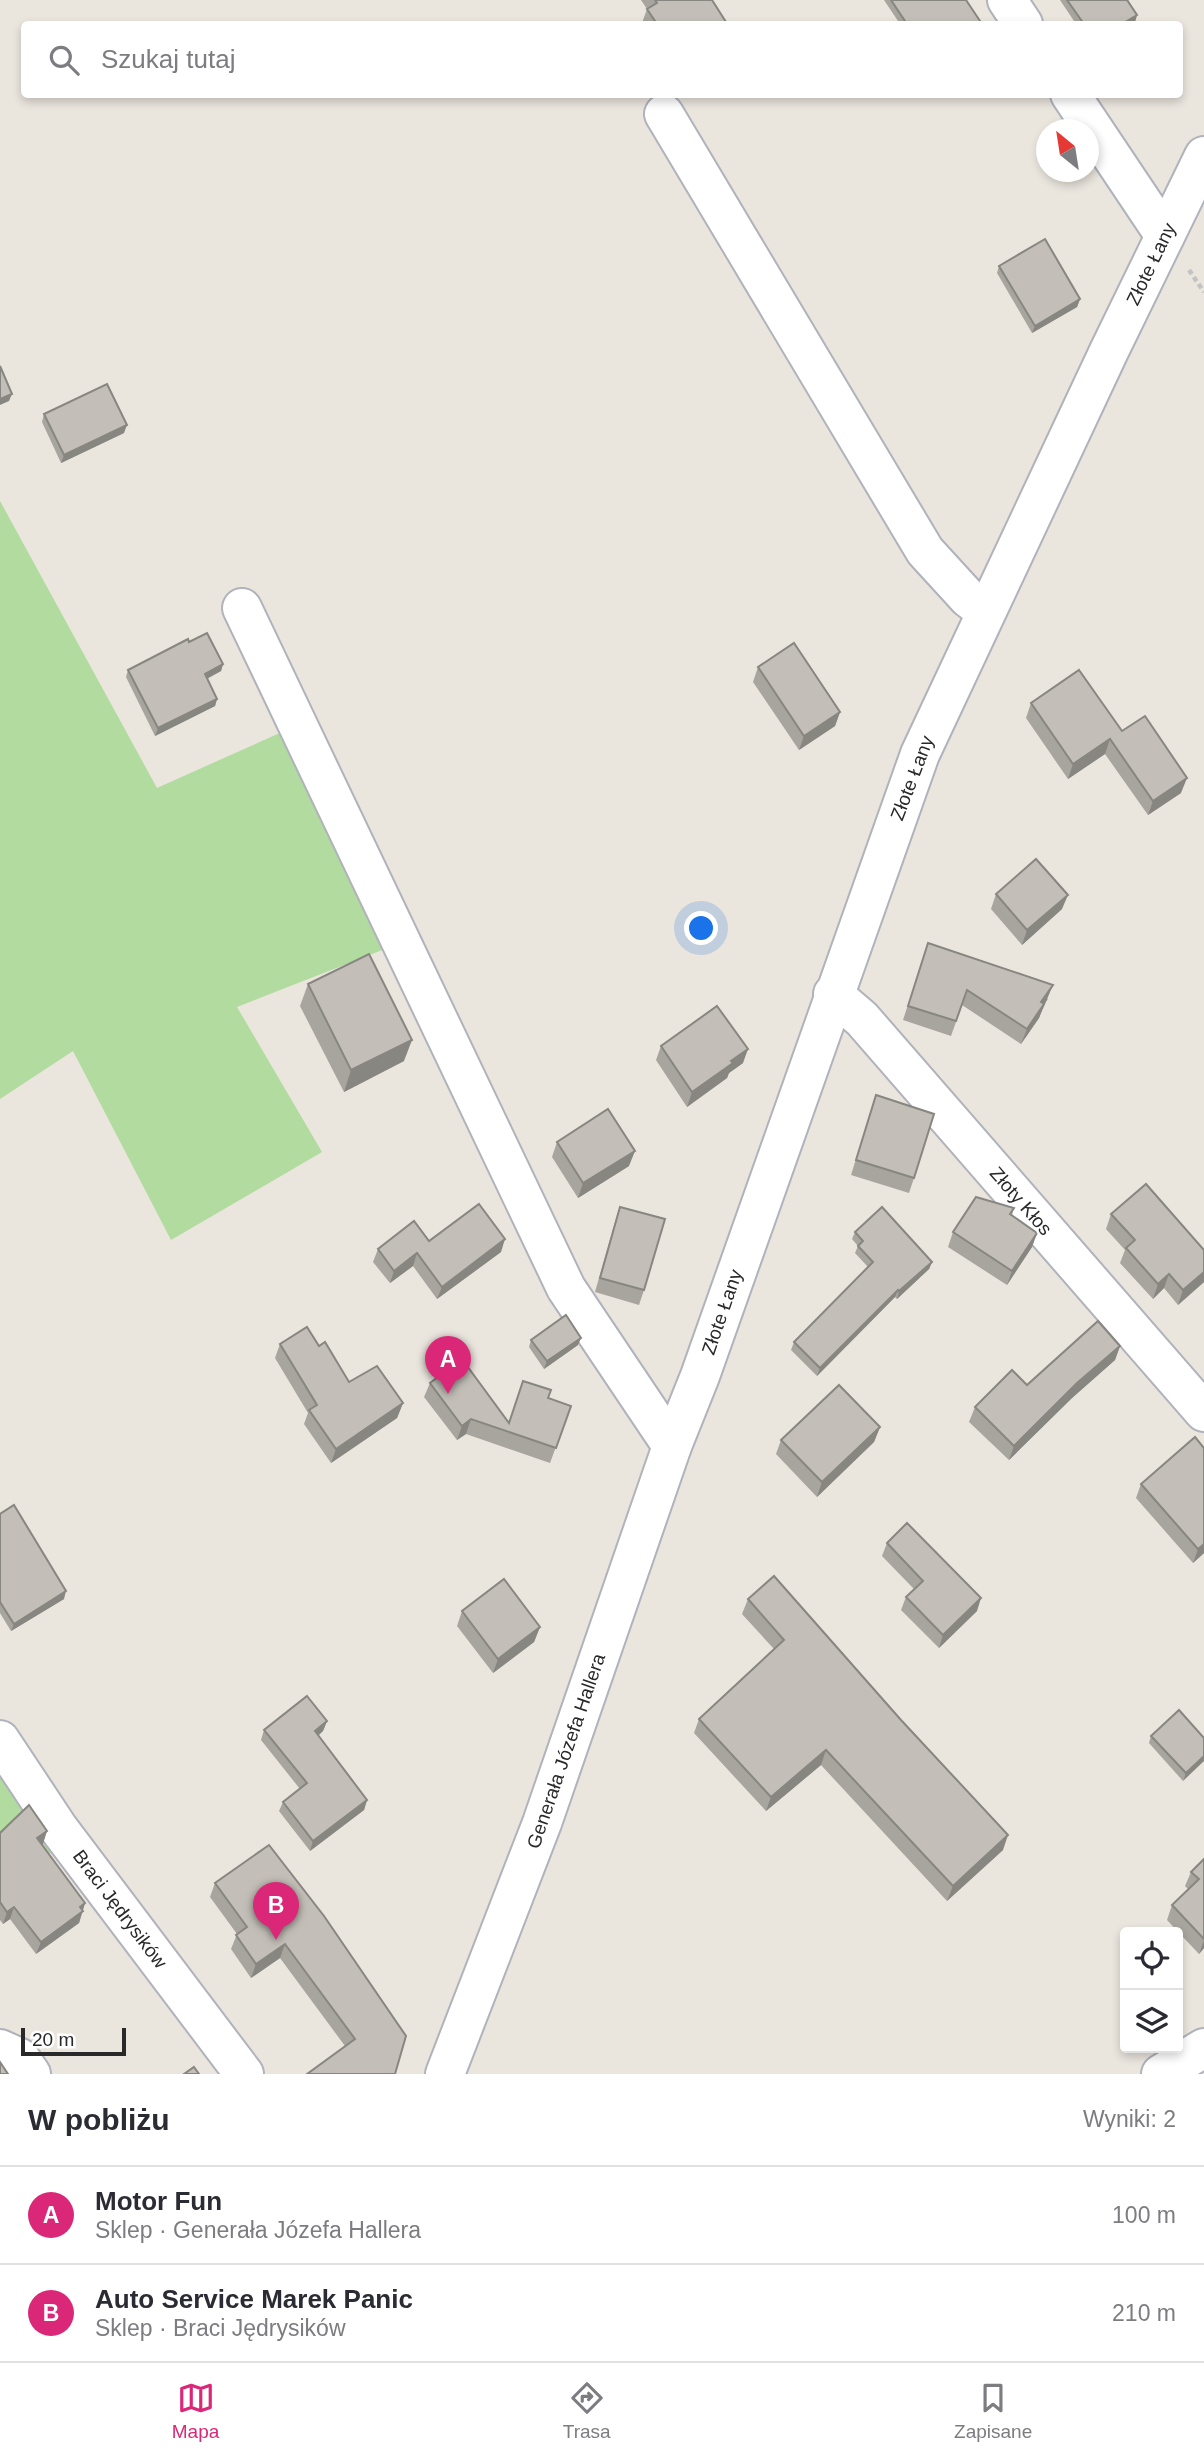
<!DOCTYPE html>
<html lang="pl">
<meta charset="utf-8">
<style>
:root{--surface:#fff;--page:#f2f2f3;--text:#2b2b33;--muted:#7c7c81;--line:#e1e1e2;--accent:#db2777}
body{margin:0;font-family:Helvetica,sans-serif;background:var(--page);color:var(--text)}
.controls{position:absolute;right:21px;bottom:21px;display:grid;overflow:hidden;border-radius:7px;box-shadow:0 4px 10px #0003}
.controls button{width:63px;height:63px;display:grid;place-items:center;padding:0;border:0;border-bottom:2px solid var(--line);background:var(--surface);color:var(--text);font:35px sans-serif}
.compass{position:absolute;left:1036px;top:119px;width:63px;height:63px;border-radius:50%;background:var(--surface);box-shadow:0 4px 10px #0003;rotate:330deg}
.scale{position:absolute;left:21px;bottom:18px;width:105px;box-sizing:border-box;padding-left:7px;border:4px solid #292929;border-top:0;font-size:19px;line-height:24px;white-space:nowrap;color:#292929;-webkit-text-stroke:5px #fff;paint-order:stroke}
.you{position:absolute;left:702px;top:929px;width:24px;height:24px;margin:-18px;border:5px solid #fff;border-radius:50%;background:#1a73e8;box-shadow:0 0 0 10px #1a73e833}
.badge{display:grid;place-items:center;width:46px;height:46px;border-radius:50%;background:var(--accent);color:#fff;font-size:23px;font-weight:700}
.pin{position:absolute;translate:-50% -58px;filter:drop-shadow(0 2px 4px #0008)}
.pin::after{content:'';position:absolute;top:37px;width:24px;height:21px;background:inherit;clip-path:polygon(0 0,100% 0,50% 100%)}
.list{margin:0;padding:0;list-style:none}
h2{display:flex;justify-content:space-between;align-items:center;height:91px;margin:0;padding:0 28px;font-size:30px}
h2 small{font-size:23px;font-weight:400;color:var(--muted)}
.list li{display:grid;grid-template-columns:46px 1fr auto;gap:21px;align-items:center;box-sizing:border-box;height:98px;padding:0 28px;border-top:2px solid var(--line)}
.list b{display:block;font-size:26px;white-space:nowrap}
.list p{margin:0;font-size:23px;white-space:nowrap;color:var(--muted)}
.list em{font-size:23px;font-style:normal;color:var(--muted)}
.icon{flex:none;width:38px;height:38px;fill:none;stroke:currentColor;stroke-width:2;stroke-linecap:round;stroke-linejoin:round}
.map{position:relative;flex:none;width:1204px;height:2074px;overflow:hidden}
.search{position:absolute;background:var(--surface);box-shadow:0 4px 10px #0003;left:21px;right:21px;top:21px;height:77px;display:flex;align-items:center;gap:18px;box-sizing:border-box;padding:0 24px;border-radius:7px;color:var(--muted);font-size:26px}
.sheet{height:287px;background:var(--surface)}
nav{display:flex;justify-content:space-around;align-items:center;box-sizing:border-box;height:98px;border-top:2px solid var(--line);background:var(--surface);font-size:19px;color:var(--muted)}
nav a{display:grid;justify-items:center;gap:4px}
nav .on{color:var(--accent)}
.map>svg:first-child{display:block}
.green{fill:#b1db9f}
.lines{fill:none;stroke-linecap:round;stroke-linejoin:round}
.minor-casing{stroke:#b0b2bc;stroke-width:42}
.path{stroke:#c3c3c3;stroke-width:4.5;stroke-dasharray:5 3.5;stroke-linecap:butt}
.minor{stroke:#fff;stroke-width:38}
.wall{fill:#a8a49e}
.shaded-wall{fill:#888681}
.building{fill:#c3bfb8;stroke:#888681;stroke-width:2}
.labels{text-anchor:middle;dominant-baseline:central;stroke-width:5;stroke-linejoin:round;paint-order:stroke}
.street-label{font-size:19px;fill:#292929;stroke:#fff}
</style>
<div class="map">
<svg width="1204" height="2074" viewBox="0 0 1204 2074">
<rect width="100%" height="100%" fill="#eae5dd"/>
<!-- green -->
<g class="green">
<polygon points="0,501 157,788 291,728 395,945 237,1007 322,1152 171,1240 73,1051 0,1099"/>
<polygon points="0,1762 57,1853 10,1855 0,1860"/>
</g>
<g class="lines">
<defs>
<g id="minor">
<polyline points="1007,0 1023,24"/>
<polyline points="1070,94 1165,236"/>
<polyline points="664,114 925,551 968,598 986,612"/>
<polyline points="242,608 566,1288 672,1446"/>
<polyline points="833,994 862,1019 1204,1412"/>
<polyline points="0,1740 59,1829 244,2074"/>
<polyline points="0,2049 20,2058 31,2074"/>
<polyline points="445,2074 542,1823 672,1446 700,1376 920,754 1109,351 1204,156"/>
<polyline points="1161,2074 1204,2048"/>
</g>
</defs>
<!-- minor casing -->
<use href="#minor" class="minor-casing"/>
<!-- path -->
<polyline class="path" points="1189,270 1204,292"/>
<!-- minor -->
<use href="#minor" class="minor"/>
</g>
<!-- wall -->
<g class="wall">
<polygon points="641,0 712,0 725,24 643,24 642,23 647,9"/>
<polygon points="884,0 966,0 982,24 900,24"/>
<polygon points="1060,0 1128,0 1137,15 1135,22 1131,24 1076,24"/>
<polygon points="999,266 1080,299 1077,307 1032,333 997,273"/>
<polygon points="44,414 124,433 61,463 42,422"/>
<polygon points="189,642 223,664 221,671 207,679 217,699 215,706 155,736 126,677 128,670"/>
<polygon points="758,667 840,712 835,726 799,750 753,682"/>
<polygon points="1031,703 1122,731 1181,793 1148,815 1105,754 1068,779 1026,718"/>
<polygon points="996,894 1062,909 1022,945 991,909"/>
<polygon points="928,943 1048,999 1043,1006 1039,1018 1021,1044 962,1005 951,1036 903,1020"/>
<polygon points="308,984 404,1061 344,1092 300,1006"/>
<polygon points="661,1046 743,1063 729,1073 727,1078 687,1107 656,1060"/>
<polygon points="876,1095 914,1178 909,1193 851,1175"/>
<polygon points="557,1142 629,1166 578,1198 552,1157"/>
<polygon points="620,1207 644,1290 639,1305 595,1292 615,1222"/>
<polygon points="1014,1208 1012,1215 1037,1233 1032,1247 1007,1285 948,1247 953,1232"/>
<polygon points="1111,1214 1204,1250 1204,1282 1178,1305 1164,1288 1153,1299 1120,1263 1125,1250 1106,1229"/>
<polygon points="855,1232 932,1262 929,1269 897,1299 895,1297 817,1376 791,1350 794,1342 868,1267 855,1253 858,1246 852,1239"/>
<polygon points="429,1241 501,1252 437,1299 413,1266 390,1283 373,1262 378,1249"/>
<polygon points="531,1340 578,1345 544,1369 529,1347"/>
<polygon points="280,1344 319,1346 349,1382 403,1403 397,1418 331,1463 304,1424 308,1413 275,1358"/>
<polygon points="1120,1346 1115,1360 1072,1398 1009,1460 969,1422 975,1407"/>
<polygon points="430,1383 509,1423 548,1398 571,1406 550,1463 466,1434 457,1440 424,1397"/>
<polygon points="880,1427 874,1442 817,1497 776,1454 781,1440"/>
<polygon points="1204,1448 1204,1553 1193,1563 1136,1498 1141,1484"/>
<polygon points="0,1514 64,1599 11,1631 0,1613"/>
<polygon points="887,1543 977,1611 939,1648 901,1610 906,1597 914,1589 882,1556"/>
<polygon points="748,1599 1003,1850 947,1901 821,1765 766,1811 694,1733 699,1719 774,1649 742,1614"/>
<polygon points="462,1611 540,1627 534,1642 493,1673 457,1626"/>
<polygon points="327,1721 323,1731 318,1736 367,1800 364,1810 310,1851 279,1811 283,1802 300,1789 261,1740 264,1730"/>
<polygon points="1151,1736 1204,1738 1183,1781 1149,1743"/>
<polygon points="47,1831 42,1844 85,1903 79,1923 36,1954 10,1919 3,1924 0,1920 0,1833"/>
<polygon points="1204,1859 1204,1948 1199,1954 1167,1920 1172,1905 1188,1889 1185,1886 1191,1872"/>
<polygon points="215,1883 406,2036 345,2046 280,1958 251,1978 231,1949 237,1934 210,1897"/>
</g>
<!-- shaded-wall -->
<g class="shaded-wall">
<polygon points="1137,15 1135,22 1131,24 1122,24"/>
<polygon points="1080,299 1077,307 1032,333 1035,326"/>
<polygon points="12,394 9,401 0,405 0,399"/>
<polygon points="127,425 124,433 61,463 64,455"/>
<polygon points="223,664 221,671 202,681 205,674"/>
<polygon points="217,699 215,706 155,736 158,728"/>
<polygon points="840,712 835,726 799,750 804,736"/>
<polygon points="1110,739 1105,754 1068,779 1073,764"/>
<polygon points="1187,778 1181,793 1148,815 1153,801"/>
<polygon points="1068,895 1062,909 1022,945 1027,930"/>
<polygon points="1053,985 1039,1018 1021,1044 1027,1029 1041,1002"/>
<polygon points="412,1040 404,1061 344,1092 351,1070"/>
<polygon points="748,1049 743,1063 729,1073 727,1078 687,1107 692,1092 731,1061"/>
<polygon points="635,1151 629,1166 578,1198 583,1183"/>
<polygon points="1037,1233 1032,1247 1007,1285 1012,1271"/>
<polygon points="505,1239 501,1252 437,1299 442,1287"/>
<polygon points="417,1253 413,1266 390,1283 394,1271"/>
<polygon points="932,1262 929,1269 897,1299 899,1291"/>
<polygon points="1204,1272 1204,1282 1178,1305 1183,1290"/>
<polygon points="1169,1274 1164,1288 1153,1299 1158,1284"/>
<polygon points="898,1290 895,1297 817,1376 820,1368"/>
<polygon points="581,1338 578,1345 544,1369 547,1361"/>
<polygon points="1120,1346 1115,1360 1072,1398 1009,1460 1014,1446 1077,1383"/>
<polygon points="403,1403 397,1418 331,1463 336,1449"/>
<polygon points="471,1419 466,1434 457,1440 462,1426"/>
<polygon points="880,1427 874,1442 817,1497 822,1482"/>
<polygon points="1204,1544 1204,1553 1193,1563 1198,1549"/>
<polygon points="66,1591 64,1599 11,1631 14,1624"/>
<polygon points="981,1598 977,1611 939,1648 943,1635"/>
<polygon points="540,1627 534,1642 493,1673 498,1659"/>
<polygon points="327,1721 323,1731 311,1741 315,1731"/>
<polygon points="826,1750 821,1765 766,1811 771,1797"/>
<polygon points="1204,1756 1204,1761 1183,1781 1186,1773"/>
<polygon points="367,1800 364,1810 310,1851 313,1841"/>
<polygon points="47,1831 43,1844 33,1851 37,1838"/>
<polygon points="1008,1835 1003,1850 947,1901 953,1886"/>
<polygon points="85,1903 79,1923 36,1954 41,1942"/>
<polygon points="14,1907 10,1919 3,1924 7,1912"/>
<polygon points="1204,1940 1204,1948 1199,1954"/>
<polygon points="285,1944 280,1958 251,1978 256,1964"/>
</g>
<!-- building -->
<g class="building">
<polygon points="655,0 712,0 726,22 723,24 657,24 647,9 657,3"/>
<polygon points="891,0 966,0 982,24 907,24"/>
<polygon points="1067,0 1127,0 1137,15 1122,24 1084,24"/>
<polygon points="1045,239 1080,299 1035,326 999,266"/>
<polygon points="0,366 12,394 0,399"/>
<polygon points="107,384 127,425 64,455 44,414"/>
<polygon points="207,633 223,664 205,674 217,699 158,728 128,670 188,639 189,642"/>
<polygon points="794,643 840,712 804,736 758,667"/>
<polygon points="1079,670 1122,731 1145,716 1187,778 1153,801 1110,739 1073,764 1031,703"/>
<polygon points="1036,859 1068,895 1027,930 996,894"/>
<polygon points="928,943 1053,985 1041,1002 1044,1004 1027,1029 967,990 956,1021 908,1006"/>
<polygon points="369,954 412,1040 351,1070 308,984"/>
<polygon points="717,1006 748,1049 731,1061 733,1063 692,1092 661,1046"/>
<polygon points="876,1095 934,1114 914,1178 856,1160"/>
<polygon points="608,1109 635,1151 583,1183 557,1142"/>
<polygon points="1146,1184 1204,1250 1204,1272 1183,1290 1169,1274 1158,1284 1126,1248 1135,1240 1111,1214"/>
<polygon points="976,1197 1014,1208 1010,1214 1037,1233 1012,1271 953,1232"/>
<polygon points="479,1204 505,1239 442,1287 417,1253 394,1271 378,1249 414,1221 429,1241"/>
<polygon points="620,1207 665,1219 644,1290 600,1278"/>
<polygon points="882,1207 932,1262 899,1291 898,1290 820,1368 794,1342 873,1262 858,1246 863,1241 855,1232"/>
<polygon points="566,1315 581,1338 547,1361 531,1340"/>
<polygon points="1098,1321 1120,1346 1077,1383 1014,1446 975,1407 1012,1370 1027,1385"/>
<polygon points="307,1327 319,1346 325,1342 349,1382 377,1366 403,1403 336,1449 309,1410 317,1405 280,1344"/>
<polygon points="462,1359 509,1423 523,1381 551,1390 548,1398 571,1406 556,1448 471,1419 462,1426 430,1383"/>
<polygon points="839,1385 880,1427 822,1482 781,1440"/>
<polygon points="1195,1437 1204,1448 1204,1544 1198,1549 1141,1484"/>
<polygon points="14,1505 66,1591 14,1624 0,1602 0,1514"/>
<polygon points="907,1523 981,1598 943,1635 906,1597 923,1581 887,1543"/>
<polygon points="774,1576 901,1720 1008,1835 953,1886 826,1750 771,1797 699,1719 784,1640 748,1599"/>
<polygon points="504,1579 540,1627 498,1659 462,1611"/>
<polygon points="307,1696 327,1721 315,1731 367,1800 313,1841 283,1802 307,1783 264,1730"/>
<polygon points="1179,1710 1204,1738 1204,1756 1186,1773 1151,1736"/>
<polygon points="29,1805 47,1831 37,1838 85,1903 80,1907 83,1911 41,1942 14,1907 7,1912 0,1902 0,1833"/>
<polygon points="269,1845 324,1916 406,2036 395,2074 307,2074 355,2039 285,1944 256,1964 236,1935 247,1927 215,1883"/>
<polygon points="1204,1859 1204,1939 1172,1905 1199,1879 1191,1872"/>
<polygon points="0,2062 8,2074 0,2074"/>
<polygon points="194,2067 199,2074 184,2074"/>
</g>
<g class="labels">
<!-- street labels -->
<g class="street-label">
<text transform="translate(1151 264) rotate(-64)">Złote Łany</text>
<text transform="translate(912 778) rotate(-69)">Złote Łany</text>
<text transform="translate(1021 1201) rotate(49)">Złoty Kłos</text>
<text transform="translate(722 1312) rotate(-71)">Złote Łany</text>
<text transform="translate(566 1751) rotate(-71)">Generała Józefa Hallera</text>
<text transform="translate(120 1909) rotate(53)">Braci Jędrysików</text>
</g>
</g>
</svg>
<div class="controls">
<button><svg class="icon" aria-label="locate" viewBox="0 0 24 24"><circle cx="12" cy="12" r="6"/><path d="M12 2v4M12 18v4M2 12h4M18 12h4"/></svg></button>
<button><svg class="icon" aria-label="layers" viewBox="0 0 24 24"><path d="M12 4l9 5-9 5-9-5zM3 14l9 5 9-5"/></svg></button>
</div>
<svg class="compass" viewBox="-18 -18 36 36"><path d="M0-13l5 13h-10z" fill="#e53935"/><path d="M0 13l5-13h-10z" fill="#7c7c81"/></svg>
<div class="scale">20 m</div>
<div class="you"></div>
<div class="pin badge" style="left:448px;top:1394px">A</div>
<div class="pin badge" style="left:276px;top:1940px">B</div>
<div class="search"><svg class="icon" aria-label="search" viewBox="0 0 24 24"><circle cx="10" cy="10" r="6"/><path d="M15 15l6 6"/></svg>Szukaj tutaj</div>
</div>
<section class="sheet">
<h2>W pobliżu<small>Wyniki: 2</small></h2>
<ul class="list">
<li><span class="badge">A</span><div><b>Motor Fun</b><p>Sklep · Generała Józefa Hallera</p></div><em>100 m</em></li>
<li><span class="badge">B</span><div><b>Auto Service Marek Panic</b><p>Sklep · Braci Jędrysików</p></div><em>210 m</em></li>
</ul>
</section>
<nav>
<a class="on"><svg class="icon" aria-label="map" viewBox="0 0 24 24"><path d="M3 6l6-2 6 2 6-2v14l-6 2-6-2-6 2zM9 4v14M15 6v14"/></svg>Mapa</a>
<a><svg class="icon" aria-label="directions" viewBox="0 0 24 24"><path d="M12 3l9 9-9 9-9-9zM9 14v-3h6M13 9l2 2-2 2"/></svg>Trasa</a>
<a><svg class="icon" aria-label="saved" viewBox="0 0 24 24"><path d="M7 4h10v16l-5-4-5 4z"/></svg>Zapisane</a>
</nav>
